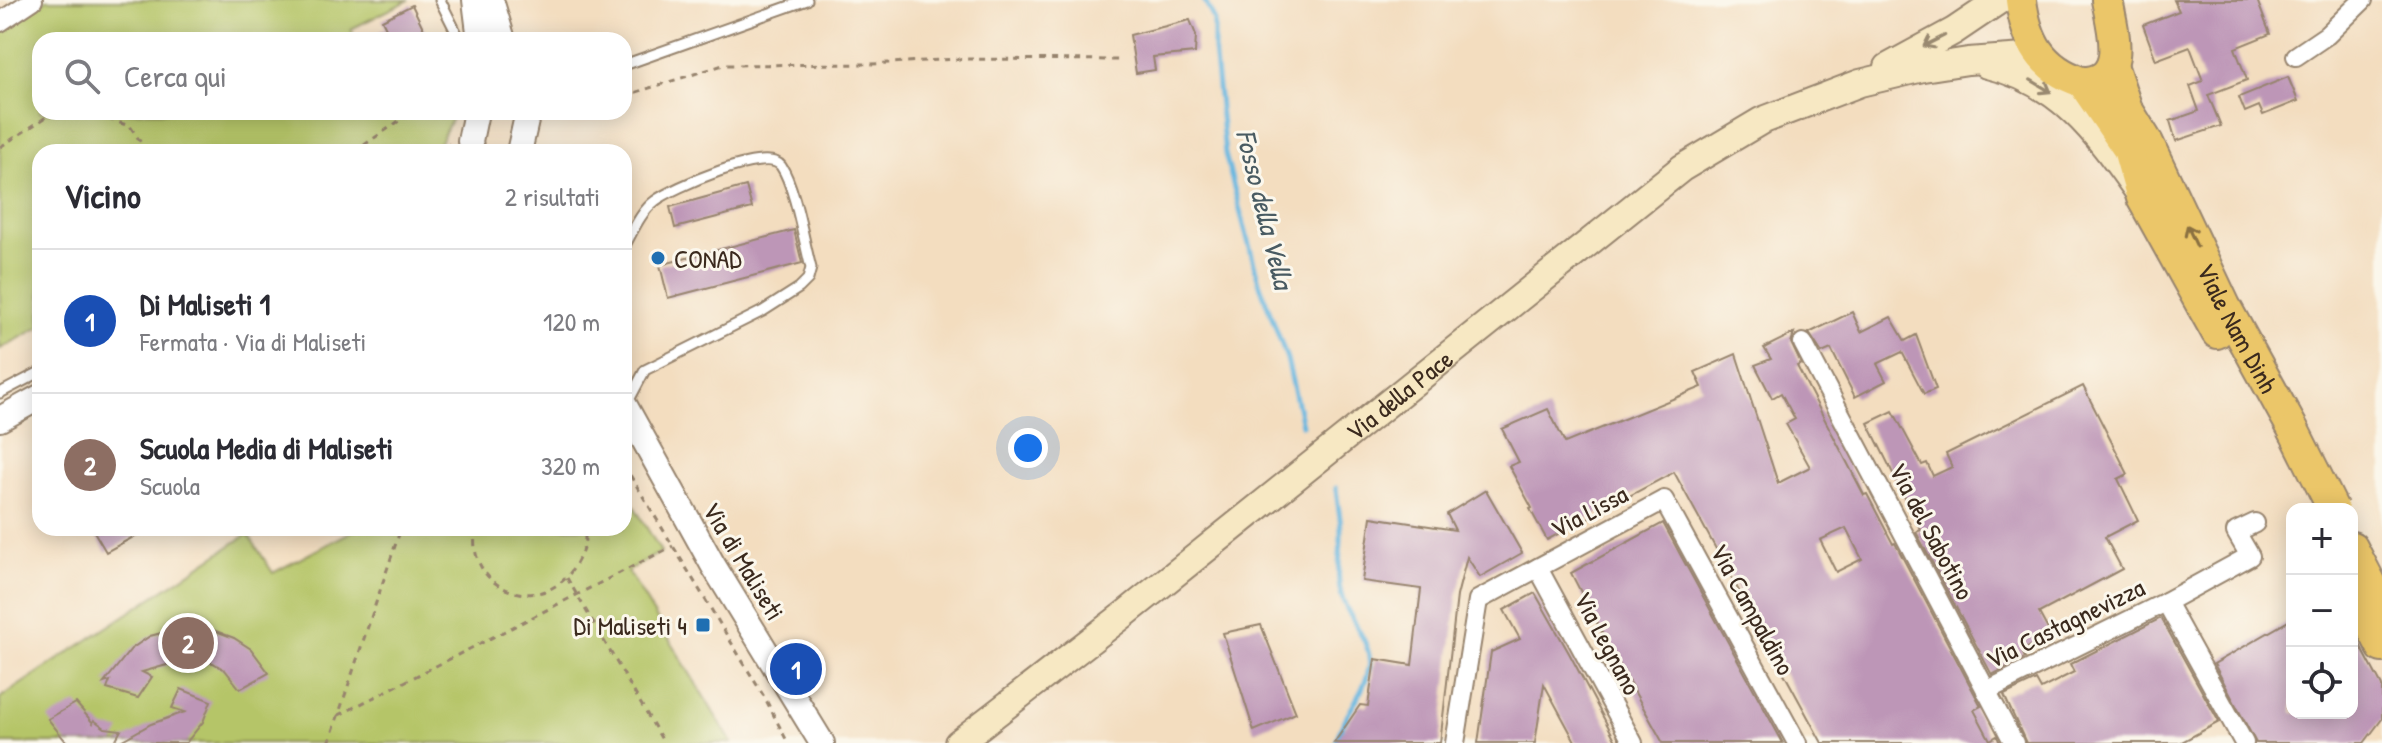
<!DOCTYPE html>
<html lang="it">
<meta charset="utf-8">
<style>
:root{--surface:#fff;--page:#f7f7f7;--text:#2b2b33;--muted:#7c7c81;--line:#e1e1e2;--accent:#2563eb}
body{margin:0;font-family:"Patrick Hand",sans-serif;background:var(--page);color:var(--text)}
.controls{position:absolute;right:24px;bottom:24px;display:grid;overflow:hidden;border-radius:16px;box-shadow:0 4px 20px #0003}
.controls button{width:72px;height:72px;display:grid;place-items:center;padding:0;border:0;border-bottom:2px solid var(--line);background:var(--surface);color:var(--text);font:40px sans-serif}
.you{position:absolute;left:1028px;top:448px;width:28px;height:28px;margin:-20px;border:6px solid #fff;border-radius:50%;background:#1a73e8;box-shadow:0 0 0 12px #1a73e833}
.badge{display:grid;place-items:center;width:52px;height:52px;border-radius:50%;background:var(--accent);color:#fff;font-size:26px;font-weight:700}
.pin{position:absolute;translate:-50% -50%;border:4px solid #fff;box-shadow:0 2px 8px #0006}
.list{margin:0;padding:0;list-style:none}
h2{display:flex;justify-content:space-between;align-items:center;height:104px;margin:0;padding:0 32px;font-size:34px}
h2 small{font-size:26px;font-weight:400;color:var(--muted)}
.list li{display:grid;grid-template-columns:52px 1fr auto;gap:24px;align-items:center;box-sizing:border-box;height:144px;padding:0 32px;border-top:2px solid var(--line)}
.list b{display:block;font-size:30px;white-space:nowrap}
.list p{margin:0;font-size:26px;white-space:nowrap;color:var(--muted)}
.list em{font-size:26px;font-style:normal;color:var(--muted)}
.icon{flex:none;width:44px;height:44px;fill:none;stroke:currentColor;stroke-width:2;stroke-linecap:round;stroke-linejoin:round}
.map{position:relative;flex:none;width:2382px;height:743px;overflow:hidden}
.search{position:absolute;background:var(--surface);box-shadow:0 4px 20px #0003;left:32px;top:32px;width:600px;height:88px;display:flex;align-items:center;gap:20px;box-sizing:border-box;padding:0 28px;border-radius:24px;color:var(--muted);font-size:30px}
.panel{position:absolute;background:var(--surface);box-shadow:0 4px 20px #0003;left:32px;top:144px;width:600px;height:392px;border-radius:24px}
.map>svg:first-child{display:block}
.green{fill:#b5c568;stroke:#787843;stroke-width:2}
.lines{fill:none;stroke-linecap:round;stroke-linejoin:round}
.stream{stroke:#64b5df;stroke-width:5}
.building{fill:#bd96b7;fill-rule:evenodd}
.service-casing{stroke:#97846e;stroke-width:13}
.minor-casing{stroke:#97846e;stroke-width:22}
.tertiary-casing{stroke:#97846e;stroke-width:28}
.secondary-casing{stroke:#97846e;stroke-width:30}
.primary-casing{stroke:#97846e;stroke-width:34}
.path{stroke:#97846e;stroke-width:3;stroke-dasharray:6 6;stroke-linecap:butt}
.service{stroke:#fff;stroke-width:9}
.minor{stroke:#fff;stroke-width:18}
.tertiary{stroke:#fff;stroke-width:24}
.secondary{stroke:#f7e8c3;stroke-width:26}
.primary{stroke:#ebc669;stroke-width:30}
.primary-bridge-casing{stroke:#97846e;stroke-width:34;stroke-linecap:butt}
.primary-bridge{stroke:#ebc669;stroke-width:30}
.oneway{stroke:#998970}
.oneway2{stroke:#8a7040}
.poi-dot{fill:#1f6fb2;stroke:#fbf7ec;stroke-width:3}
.labels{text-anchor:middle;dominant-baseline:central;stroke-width:6;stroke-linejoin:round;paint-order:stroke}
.poi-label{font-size:26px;fill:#3b2a1e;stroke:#fbf7ec;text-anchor:start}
.street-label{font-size:26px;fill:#3b2a1e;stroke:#fbf7ec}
.water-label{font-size:28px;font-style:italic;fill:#495b62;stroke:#fbf7ec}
</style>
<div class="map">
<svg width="2382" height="743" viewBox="0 0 2382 743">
<rect width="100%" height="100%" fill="#fbf7ec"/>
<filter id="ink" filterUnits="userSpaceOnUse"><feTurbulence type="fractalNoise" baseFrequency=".0125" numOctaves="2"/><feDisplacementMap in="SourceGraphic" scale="16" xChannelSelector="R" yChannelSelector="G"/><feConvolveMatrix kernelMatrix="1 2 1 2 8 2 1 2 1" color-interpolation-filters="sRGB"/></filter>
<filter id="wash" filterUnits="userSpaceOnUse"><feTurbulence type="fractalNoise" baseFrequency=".006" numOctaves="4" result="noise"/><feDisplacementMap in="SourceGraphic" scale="32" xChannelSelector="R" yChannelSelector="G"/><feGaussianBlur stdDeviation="1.8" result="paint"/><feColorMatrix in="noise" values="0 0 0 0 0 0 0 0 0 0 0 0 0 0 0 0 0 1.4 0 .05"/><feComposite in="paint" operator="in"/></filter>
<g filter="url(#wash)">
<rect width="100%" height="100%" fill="#f3ddbf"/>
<!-- green -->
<g class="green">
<polygon points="46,0 409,0 351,29 356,40 40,40 40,112 455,112 438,146 427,152 40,152 40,327 0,349 0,31"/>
<polygon points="624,489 661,552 628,571 732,743 0,743 0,698 248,534 273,573 358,528 624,528"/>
</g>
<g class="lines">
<!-- stream -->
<g class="stream">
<polyline points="1204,0 1214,19 1214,49 1225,154 1259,282 1287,359 1302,425"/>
<path d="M1336 488C1337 502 1341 517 1341 532 1342 553 1335 573 1341 594 1347 619 1374 642 1369 669 1363 697 1342 716 1336 743"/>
</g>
</g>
<g id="blocks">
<!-- building -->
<g class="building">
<polygon points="2174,0 2257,0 2270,34 2235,48 2247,80 2208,95 2221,126 2176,141 2170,121 2199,111 2190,86 2203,81 2190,47 2156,60 2143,25 2179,11"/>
<polygon points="412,5 429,40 362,40 386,28 382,20"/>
<polygon points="1190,20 1196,35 1195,53 1153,57 1155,70 1136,73 1130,35"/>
<polygon points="2288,77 2298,101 2263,115 2259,106 2245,112 2239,97"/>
<polygon points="746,186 752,208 675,228 670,207"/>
<polygon points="794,230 802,263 668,298 660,265"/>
<polygon points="1852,312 1861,332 1891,317 1905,341 1916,335 1936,389 1924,394 1902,352 1877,364 1886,381 1855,397 1831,349 1822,353 1809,333"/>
<path d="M1794 333 1791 343 1801 364 1797 366 1864 495 1867 494 1893 544 1895 543 1981 706 1974 710 1990 740 1997 736 2000 743H1822L1674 472 1547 540 1530 509 1532 508 1509 466 1519 462 1502 429 1548 409 1565 443 1702 387 1695 372 1736 354 1778 483 1810 467 1786 424 1795 419 1781 393 1772 398 1755 365 1771 359 1764 348ZM1846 528 1862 559 1836 572 1820 540Z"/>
<polygon points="2083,386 2128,474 2118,479 2138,520 2105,537 2122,569 2039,613 2051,635 2022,651 2025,658 1992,675 1916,532 1921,530 1868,423 1893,411 1922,465 1927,463 1933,476 1952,467 1946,454"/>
<polygon points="1486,490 1522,553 1480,577 1467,557 1457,596 1440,743 1334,743 1360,705 1368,706 1375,659 1412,665 1421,589 1362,581 1371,517 1455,530 1447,514"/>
<polygon points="1663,523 1783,743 1663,743 1608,644 1571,573"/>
<polygon points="92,528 150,528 106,552"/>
<polygon points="1535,593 1569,653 1617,743 1576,743 1544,684 1535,743 1478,743 1491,652 1520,639 1504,610"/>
<polygon points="2161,618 2219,722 2180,743 2026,743 2004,695 2036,680 2041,689 2074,672 2070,664"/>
<polygon points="2292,619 2292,713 2352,713 2352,630 2382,686 2382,719 2364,743 2256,743 2214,664"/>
<polygon points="1261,625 1296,713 1254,731 1223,633"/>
<polygon points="188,626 208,628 234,638 251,649 269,673 240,689 225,670 213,663 194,659 202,640 167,665 142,672 152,677 138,698 107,689 110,681 104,683 131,649 150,636"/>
<polygon points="181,689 211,701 203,722 186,743 117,743 151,724 185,712 172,708"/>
<polygon points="76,703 93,723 94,720 105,728 121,730 114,743 68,743 64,739 48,719"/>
</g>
</g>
</g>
<g filter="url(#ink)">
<use href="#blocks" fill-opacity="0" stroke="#97846e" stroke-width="2"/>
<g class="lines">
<defs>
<g id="service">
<polyline points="440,0 460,40"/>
<polyline points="624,65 807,0"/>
<path d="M624 247C632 233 641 211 655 201 672 188 767 146 781 166 795 186 804 242 811 268L808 279 799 288 763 311 645 370 627 404"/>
<polyline points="0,393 40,372"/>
</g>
<g id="minor">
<polyline points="0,22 33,0"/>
<polyline points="2296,56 2327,35 2363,0"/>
<polyline points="1803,343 2014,743"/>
<polyline points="1538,568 1633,743"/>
<polyline points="2166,602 2244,743"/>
<polyline points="1986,691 2166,602 2250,556 2236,532 2255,523"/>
<polyline points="1455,743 1478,600 1664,500 1797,743"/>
</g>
<g id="tertiary">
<polyline points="475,0 480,40"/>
<polyline points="491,0 503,40"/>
<polyline points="472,152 470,141 476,112"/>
<polyline points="519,152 528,112"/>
<polyline points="624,404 713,565 822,743"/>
<polyline points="0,419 40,397"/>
</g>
<g id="secondary">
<path d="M1987 65C2061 82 2096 132 2137 190"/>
<polyline points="1888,67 1954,31 2000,0"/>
<path id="s1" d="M958 743 1126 613 1682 168 1761 121 1860 83 1923 68 1968 61 2039 56"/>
</g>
<g id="primary">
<path d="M2021 0C2026 40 2041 69 2082 82 2129 82 2113 30 2107 0"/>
<path id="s2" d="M2112 65 2127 109 2148 143 2225 306 2294 431"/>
<polyline points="2082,82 2128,149 2142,198 2217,333"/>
<polyline points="2352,547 2382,605"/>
<polyline points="2352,589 2382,647"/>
</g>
</defs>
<!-- service casing -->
<use href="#service" class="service-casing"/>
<!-- minor casing -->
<use href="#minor" class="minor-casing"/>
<!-- tertiary casing -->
<use href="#tertiary" class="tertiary-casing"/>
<!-- secondary casing -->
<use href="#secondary" class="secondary-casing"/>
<!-- primary casing -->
<use href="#primary" class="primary-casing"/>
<!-- path -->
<g class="path">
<polyline points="624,96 723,65 872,64 958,59 1120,60"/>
<polyline points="85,112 130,126 147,152"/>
<polyline points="548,118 570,112"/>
<polyline points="0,147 54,112"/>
<polyline points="354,152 412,112"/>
<polyline points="441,152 448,142"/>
<polyline points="624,465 766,700 788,743"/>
<path d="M476 528C463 591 545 620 576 564 583 551 587 542 584 528"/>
<polyline points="567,578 664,743"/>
<polyline points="339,715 673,546"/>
<polyline points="329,743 401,528"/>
</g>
<!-- service -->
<use href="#service" class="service"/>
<!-- minor -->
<use href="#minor" class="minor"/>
<!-- tertiary -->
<use href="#tertiary" class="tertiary"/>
<!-- secondary -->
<use href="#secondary" class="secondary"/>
<!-- primary -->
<use href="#primary" class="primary"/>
<defs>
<polyline id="primary-bridge" points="2294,431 2333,509"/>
</defs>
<!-- primary-bridge casing -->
<use href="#primary-bridge" class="primary-bridge-casing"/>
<!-- primary-bridge -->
<use href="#primary-bridge" class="primary-bridge"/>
</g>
<!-- one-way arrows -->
<defs><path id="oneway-shaft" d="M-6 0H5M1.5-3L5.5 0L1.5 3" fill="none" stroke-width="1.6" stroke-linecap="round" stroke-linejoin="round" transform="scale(2)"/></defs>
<g class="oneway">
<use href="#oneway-shaft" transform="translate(1934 41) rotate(153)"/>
<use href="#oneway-shaft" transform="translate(2041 86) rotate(31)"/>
</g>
<use class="oneway2" href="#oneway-shaft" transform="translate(2192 236) rotate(-115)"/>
</g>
<!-- markers -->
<g class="poi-dot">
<circle cx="658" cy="258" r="8"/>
<rect x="695" y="617" width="16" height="16" rx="4"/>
</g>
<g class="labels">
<!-- poi labels -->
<g class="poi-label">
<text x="674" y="258">CONAD</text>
<text x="687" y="625" text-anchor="end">Di Maliseti 4</text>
</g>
<!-- street labels -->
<g class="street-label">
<text stroke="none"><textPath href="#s2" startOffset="292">Viale Nam Dinh</textPath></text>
<text stroke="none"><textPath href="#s1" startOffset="562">Via della Pace</textPath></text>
<text transform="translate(1589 511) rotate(-28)">Via Lissa</text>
<text transform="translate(1932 531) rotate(62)">Via del Sabotino</text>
<text transform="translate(744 561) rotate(59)">Via di Maliseti</text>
<text transform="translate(1753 609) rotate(61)">Via Campaldino</text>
<text transform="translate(2065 623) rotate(-26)">Via Castagnevizza</text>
<text transform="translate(1608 643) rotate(62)">Via Legnano</text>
</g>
<!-- water labels -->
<g class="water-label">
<text transform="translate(1265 209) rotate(76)">Fosso della Vella</text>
</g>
</g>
</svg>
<div class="controls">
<button>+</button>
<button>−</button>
<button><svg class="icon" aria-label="locate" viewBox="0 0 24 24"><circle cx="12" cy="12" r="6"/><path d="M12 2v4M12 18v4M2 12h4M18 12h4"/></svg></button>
</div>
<div class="you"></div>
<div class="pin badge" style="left:796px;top:669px;background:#1a4fb4">1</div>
<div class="pin badge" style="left:188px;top:643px;background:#8d6e63">2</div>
<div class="search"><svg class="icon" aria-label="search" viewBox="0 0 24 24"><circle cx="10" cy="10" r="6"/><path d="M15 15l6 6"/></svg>Cerca qui</div>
<section class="panel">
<h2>Vicino<small>2 risultati</small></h2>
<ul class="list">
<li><span class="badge" style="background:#1a4fb4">1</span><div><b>Di Maliseti 1</b><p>Fermata · Via di Maliseti</p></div><em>120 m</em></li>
<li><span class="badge" style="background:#8d6e63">2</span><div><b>Scuola Media di Maliseti</b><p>Scuola</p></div><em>320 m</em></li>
</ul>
</section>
</div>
